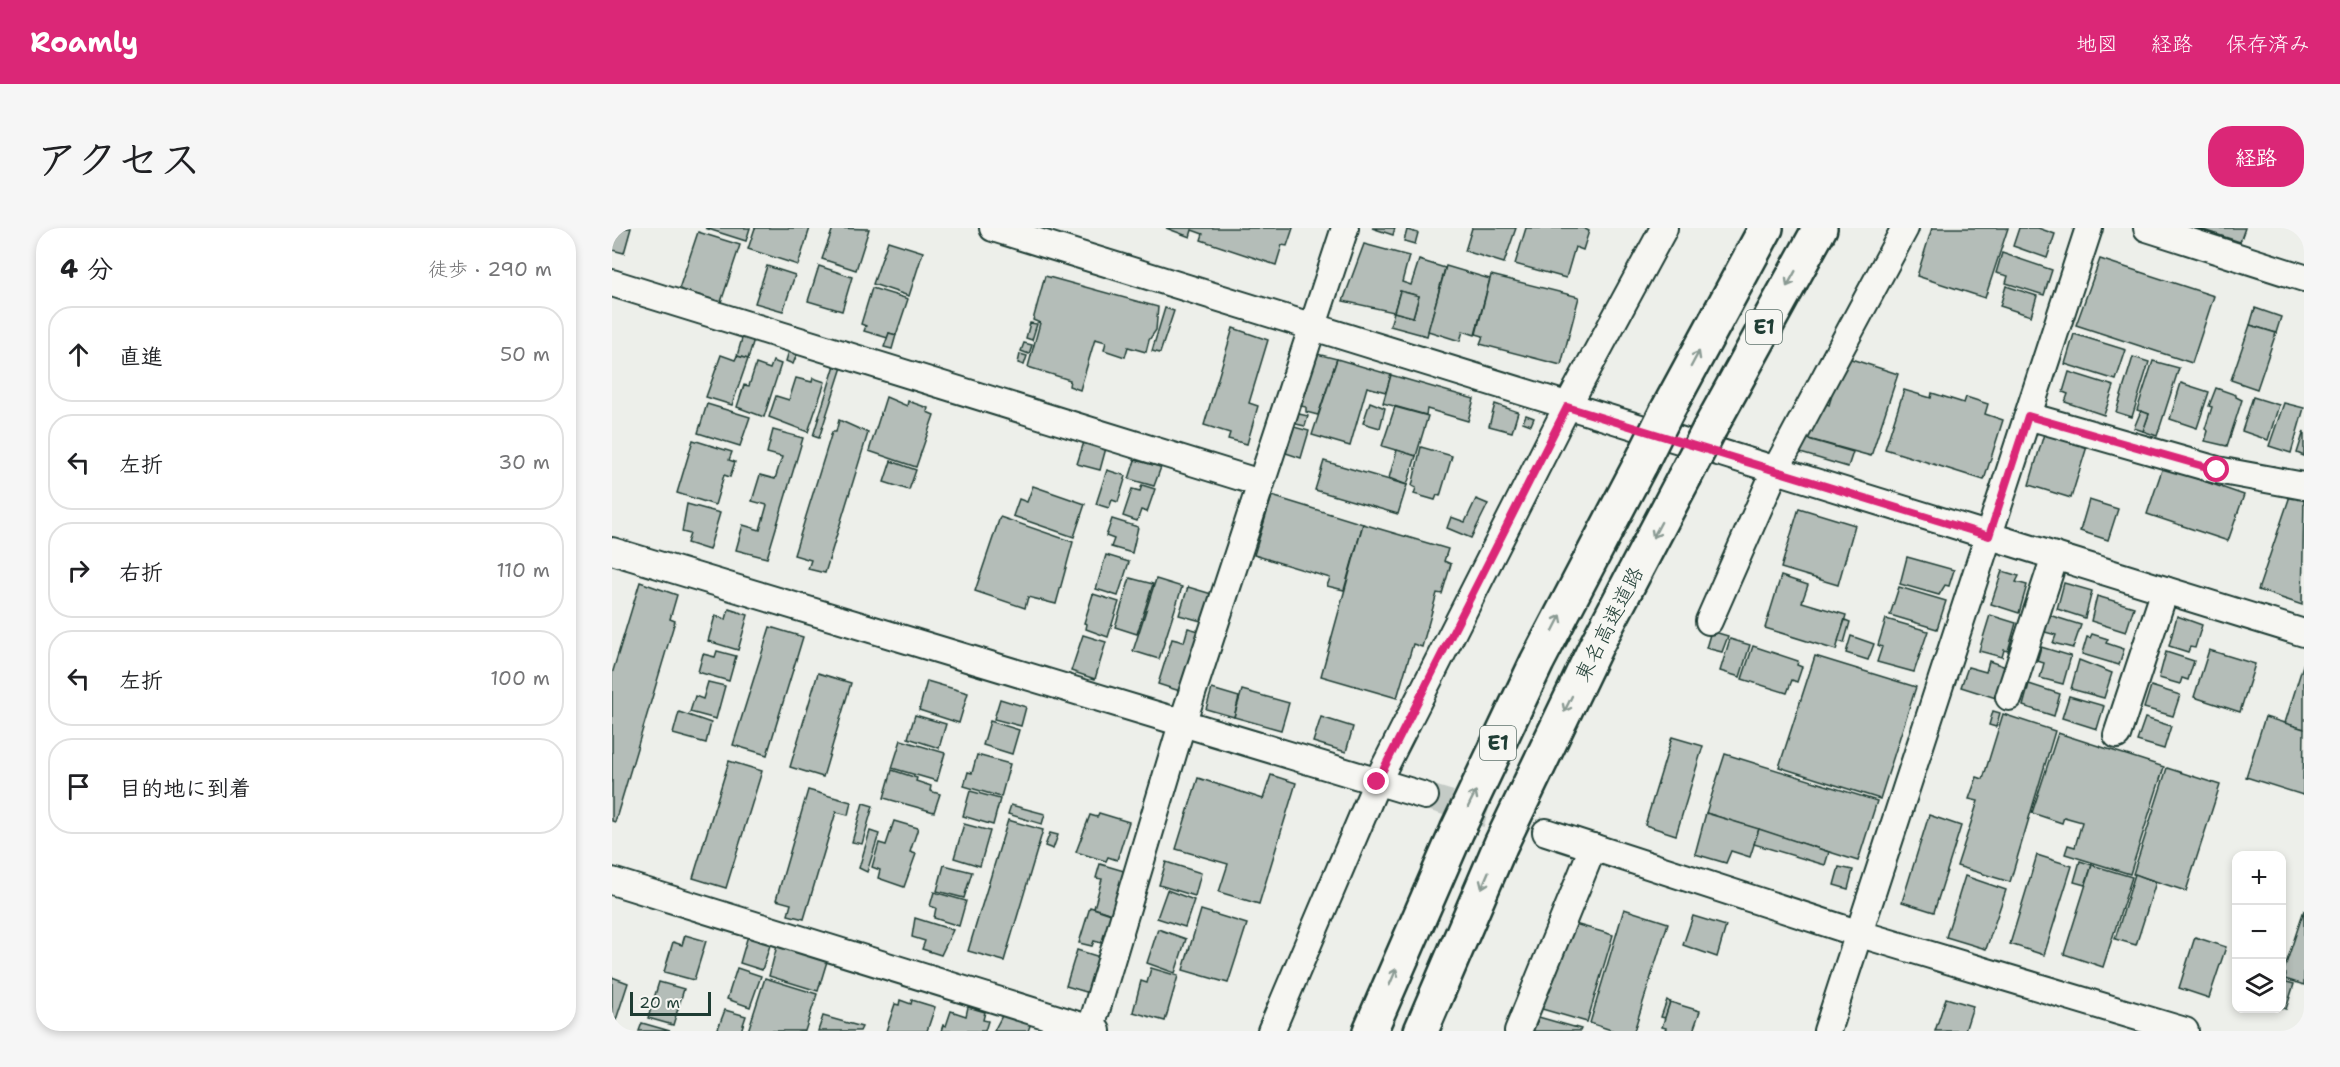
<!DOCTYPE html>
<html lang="ja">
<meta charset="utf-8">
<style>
:root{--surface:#fff;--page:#f6f6f6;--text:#202124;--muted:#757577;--line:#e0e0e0;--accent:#db2777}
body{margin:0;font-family:"Shantell Sans","Klee One",sans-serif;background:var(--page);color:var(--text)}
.controls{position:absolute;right:18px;bottom:18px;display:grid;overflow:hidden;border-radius:12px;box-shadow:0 3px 9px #0003}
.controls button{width:54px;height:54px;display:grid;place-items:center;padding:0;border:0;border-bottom:2px solid var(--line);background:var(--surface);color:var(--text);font:30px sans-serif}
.scale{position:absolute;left:18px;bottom:15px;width:81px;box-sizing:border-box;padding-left:6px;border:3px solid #1f3d34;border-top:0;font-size:16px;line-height:21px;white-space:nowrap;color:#1f3d34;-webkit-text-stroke:4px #f6f6f2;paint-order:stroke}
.stop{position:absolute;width:18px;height:18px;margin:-14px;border:4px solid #db2777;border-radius:50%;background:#fff}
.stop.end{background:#db2777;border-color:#fff;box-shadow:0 2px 6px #0008}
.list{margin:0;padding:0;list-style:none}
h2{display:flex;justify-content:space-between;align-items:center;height:78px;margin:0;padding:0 24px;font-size:26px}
h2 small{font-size:20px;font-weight:400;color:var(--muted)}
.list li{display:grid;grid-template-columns:39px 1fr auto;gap:18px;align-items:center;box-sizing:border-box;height:96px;margin:0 12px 12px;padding:0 12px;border:2px solid var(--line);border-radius:24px}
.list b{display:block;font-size:22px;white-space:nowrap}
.list em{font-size:20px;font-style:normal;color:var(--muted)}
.icon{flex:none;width:33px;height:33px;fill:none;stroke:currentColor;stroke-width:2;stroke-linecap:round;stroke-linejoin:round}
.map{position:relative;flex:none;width:1692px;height:803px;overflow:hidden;border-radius:24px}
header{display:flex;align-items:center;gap:36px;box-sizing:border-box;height:84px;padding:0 30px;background:var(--accent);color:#fff}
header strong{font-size:28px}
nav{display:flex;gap:33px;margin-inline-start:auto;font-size:21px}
.intro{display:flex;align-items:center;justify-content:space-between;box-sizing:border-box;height:144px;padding:0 36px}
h1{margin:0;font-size:42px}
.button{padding:15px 27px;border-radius:24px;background:var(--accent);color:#fff;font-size:21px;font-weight:700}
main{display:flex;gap:36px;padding:0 36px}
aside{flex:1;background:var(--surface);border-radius:24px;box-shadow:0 3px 9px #0003}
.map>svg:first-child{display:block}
.building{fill:#b4bdb8;stroke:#1f3d34;stroke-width:1.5;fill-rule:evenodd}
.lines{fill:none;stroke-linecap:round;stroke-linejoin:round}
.minor-tunnel{stroke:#c4cbc6;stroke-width:26;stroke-dasharray:26 13;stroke-linecap:butt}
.minor-casing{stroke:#1f3d34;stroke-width:30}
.highway-casing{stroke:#1f3d34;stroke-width:38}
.minor{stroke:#f6f6f2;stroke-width:26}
.highway{stroke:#f6f6f2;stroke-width:33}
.highway-bridge-casing{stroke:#1f3d34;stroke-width:38;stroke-linecap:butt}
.highway-bridge{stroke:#f6f6f2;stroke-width:33}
.oneway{stroke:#8a9a93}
.route{stroke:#db2777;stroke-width:8}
.labels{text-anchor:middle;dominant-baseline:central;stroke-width:4.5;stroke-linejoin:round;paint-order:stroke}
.shield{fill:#f6f6f2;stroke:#60746d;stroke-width:1.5}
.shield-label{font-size:20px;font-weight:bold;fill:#1f3d34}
.street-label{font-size:21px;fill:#1f3d34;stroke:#f6f6f2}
</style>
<header>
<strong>Roamly</strong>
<nav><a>地図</a><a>経路</a><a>保存済み</a></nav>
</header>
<div class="intro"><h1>アクセス</h1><a class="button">経路</a></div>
<main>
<aside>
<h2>4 分<small>徒歩 · 290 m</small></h2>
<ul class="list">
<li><svg class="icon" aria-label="ahead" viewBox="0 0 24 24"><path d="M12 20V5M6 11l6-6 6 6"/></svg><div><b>直進</b></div><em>50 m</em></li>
<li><svg class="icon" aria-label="left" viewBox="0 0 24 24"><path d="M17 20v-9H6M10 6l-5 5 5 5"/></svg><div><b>左折</b></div><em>30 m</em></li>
<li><svg class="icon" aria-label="right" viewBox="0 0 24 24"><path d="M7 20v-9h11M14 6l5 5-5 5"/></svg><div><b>右折</b></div><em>110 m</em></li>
<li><svg class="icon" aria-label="left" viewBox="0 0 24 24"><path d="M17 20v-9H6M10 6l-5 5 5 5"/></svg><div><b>左折</b></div><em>100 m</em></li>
<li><svg class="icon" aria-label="arrive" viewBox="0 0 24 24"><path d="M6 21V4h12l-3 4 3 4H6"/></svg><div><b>目的地に到着</b></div></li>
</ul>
</aside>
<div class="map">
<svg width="1692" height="803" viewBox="0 0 1692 803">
<rect width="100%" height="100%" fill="#edefea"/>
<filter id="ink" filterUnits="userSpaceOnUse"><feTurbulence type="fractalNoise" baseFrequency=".0167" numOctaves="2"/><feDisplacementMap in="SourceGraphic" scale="12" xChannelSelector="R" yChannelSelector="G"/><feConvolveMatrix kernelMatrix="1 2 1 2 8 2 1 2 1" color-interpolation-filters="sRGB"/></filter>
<g filter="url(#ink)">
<!-- building -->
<g class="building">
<polygon points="0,0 19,0 12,25 0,22"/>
<polygon points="93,0 138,0 134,13"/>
<polygon points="143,0 198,0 186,37 136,21"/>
<polygon points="221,0 257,1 244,42 210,31"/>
<polygon points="554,0 681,0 675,18 670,17 664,37 589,12 591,6 580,2 578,9"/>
<polygon points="760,0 783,0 781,7"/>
<polygon points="860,0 904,0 892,35 853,23"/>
<polygon points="914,0 971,0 977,3 971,22 963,19 954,50 903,36"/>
<polygon points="1320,0 1396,0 1373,70 1305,48"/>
<polygon points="1407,0 1426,0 1443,6 1435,30 1401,18"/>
<polygon points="1585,0 1633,0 1628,14"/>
<polygon points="795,2 806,5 803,16 792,13"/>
<polygon points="86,4 128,17 109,74 67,61"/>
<polygon points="276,13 311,24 297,68 261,56"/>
<path d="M752 16 797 28 790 54 799 57 807 32 833 40 815 108 778 98 782 84 731 73ZM788 63 807 68 801 89 782 84Z"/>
<polygon points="1390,25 1440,42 1432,67 1394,55 1396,48 1384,45"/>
<polygon points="1488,31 1602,68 1580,135 1464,97"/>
<polygon points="155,38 183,47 171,83 143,75"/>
<polygon points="207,38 240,49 230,83 196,73"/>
<polygon points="834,38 878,51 863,107 851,103 848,113 816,103"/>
<polygon points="879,47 967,69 949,137 868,116 871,108 864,106"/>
<polygon points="433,48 546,79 544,102 537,112 534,124 516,119 513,129 492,122 494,114 483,111 468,162 457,158 458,152 416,139 428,95 421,92"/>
<polygon points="1394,58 1425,68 1419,88 1388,78"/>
<polygon points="260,60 296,71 284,107 277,105 276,110 252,103 254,98 249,96"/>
<polygon points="788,63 807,68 801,89 782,84"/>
<polygon points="553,80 562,83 548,125 540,123"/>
<polygon points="1643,80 1669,89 1664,105 1638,97"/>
<polygon points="418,95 425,96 420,112 414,110"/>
<polygon points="1638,97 1664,105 1645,161 1619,152"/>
<polygon points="621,100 656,112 637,175 646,178 635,216 616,211 618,205 592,197"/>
<polygon points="277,105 284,107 280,121 272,119"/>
<polygon points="1462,106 1514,122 1504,152 1453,136"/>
<polygon points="131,107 142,111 136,131 125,128"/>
<polygon points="412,115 420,117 417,126 409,123"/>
<polygon points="177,123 185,126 181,136 174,133"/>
<polygon points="408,126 415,128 412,137 406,135"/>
<polygon points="705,126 725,131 706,187 694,184 694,179 689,178"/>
<polygon points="109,127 123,132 125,128 136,131 120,177 94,169"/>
<polygon points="1521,129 1537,134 1520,189 1504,184"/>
<polygon points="1236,130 1286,146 1259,228 1193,210 1213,175 1217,177 1220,167 1217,165"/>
<polygon points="725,131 779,147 774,164 755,159 738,218 700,207"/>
<polygon points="161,133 169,136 152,189 125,179 132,157 137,158 144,136 158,141"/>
<polygon points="1541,133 1567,140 1545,208 1531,203 1537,186 1525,182"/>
<polygon points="223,137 230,139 207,210 201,208"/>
<polygon points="1457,144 1502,158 1492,187 1453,174 1456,166 1451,164"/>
<polygon points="779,147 862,171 856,193 815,181 814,187 771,175"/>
<polygon points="184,150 200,154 201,150 213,154 196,204 157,189 164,168 177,172"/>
<polygon points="1569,155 1597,164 1585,200 1558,191"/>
<polygon points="1604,160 1624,167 1624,169 1630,172 1615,218 1593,213 1596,203 1593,201 1600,179 1597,178"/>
<polygon points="1292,162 1319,170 1320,165 1352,175 1354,169 1376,176 1373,186 1391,192 1372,252 1273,221"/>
<polygon points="274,169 295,178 296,173 316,180 315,184 322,187 304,239 257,223"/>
<polygon points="1641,169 1667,177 1656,212 1630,203"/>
<polygon points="758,174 773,180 768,200 751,195"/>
<polygon points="1672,175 1692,180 1679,225 1657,218"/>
<polygon points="95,176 138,189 128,218 86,205"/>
<polygon points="883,176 906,184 900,204 877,198"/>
<polygon points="783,179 816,188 804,228 770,218"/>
<polygon points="1529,183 1537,186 1531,203 1522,200"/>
<polygon points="687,186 696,188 693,198 684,196"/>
<polygon points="914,187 922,190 919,197 911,194"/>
<polygon points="227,192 256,205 213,345 196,341 199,332 182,327 220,204 224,204"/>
<polygon points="682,199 697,203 689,230 674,225"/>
<polygon points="1434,199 1477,212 1459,270 1417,257"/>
<polygon points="161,202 191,210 155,330 124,322 131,297 148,302 155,277 140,273 148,247 163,251 170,229 155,225"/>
<polygon points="1692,203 1692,228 1685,225"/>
<polygon points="1189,209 1241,224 1236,239 1185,224"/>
<polygon points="81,212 120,224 117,232 123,234 118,249 112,247 103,277 65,265"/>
<polygon points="472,214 494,220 488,242 465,236"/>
<polygon points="809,219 840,228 828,268 825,267 823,272 802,266 804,260 800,258"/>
<polygon points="785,222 804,228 795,257 777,250"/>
<polygon points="523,232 549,239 542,258 517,251"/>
<polygon points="279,233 304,242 297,262 272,254"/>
<polygon points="712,233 795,257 786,286 703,262"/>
<polygon points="1551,239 1632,267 1616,313 1535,286"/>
<polygon points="495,242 514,248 506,274 500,272 497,280 484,276"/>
<polygon points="530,257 543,261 535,284 529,282 525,293 511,288 520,261 528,263"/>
<polygon points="421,258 473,276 462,309 401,288 407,271 415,274"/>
<polygon points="1679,265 1692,270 1690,377 1646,362"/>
<polygon points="660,268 751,296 732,362 715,358 718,350 642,327"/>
<polygon points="864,271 876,276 859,310 835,300 839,289 853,294"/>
<polygon points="1477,272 1506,281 1496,312 1468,303"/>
<polygon points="75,276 108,285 97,322 75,315 78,306 70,304"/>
<polygon points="1187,280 1243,297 1226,357 1169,340"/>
<polygon points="388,289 461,314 444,376 416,369 413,380 363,363"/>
<polygon points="500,291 526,299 520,325 499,319 502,311 494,308"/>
<polygon points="751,296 836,321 832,333 839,336 830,366 825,365 810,419 801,416 785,470 709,448"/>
<polygon points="494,327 517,334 506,368 484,361"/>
<polygon points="1295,329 1342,342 1337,358 1333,357 1327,367 1288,356"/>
<polygon points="1390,343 1407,348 1404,354 1415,357 1407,385 1379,376"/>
<polygon points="1169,348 1196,357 1190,374 1234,387 1224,422 1153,400"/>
<polygon points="518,350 541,356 525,406 503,399"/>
<polygon points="544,351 570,359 547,431 521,423"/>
<polygon points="28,354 65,367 58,391 63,393 3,594 0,593 0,446"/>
<polygon points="1452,355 1480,363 1473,390 1445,381"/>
<polygon points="576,359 603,367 593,394 567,387"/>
<polygon points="1287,359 1334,373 1325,401 1278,387"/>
<polygon points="481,366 507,374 496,409 474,401 475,396 472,395"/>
<polygon points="1485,368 1522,379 1514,404 1479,393"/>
<polygon points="117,381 136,387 126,422 96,413 103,388 114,391"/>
<polygon points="1378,387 1404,395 1396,423 1392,422 1390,429 1367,423"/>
<polygon points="1437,387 1469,397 1461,420 1441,415 1444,407 1433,404"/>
<polygon points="1565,388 1590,397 1583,420 1578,419 1576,424 1557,418"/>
<polygon points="1274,391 1316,403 1302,444 1265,434 1270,419 1266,417"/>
<polygon points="1233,392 1238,394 1232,415 1226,413"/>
<polygon points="158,399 191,409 155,527 121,517"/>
<polygon points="576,400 591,404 571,464 546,456 560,411 572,414"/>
<polygon points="1099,403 1116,408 1110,424 1094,420"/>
<polygon points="1480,406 1496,411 1494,415 1512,421 1507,437 1470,426 1475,409 1478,410"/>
<polygon points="471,407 494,414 483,451 459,443"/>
<polygon points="1239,408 1262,416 1256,432 1234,425"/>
<polygon points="1118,411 1138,417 1128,449 1108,443"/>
<polygon points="1141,418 1186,433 1185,437 1190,439 1185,454 1180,452 1175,465 1130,451"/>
<polygon points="1429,419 1459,428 1451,456 1428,450 1432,435 1425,433"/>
<polygon points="1597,422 1643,436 1628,484 1582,469"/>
<polygon points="105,423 124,428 117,453 86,444 91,426 103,429"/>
<polygon points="1554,424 1582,433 1576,452 1570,450 1568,456 1547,450"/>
<polygon points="1203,428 1304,459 1268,571 1167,539"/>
<polygon points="1467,432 1500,445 1492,470 1459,461"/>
<polygon points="1377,433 1394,439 1384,470 1349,459 1356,439 1374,444"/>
<polygon points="1692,434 1692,501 1673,495"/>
<polygon points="206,445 239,455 211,549 178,539"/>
<polygon points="315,453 356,465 347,495 307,482"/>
<polygon points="96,454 113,458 104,491 78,484 83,468 91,471"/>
<polygon points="1417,456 1448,466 1442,488 1411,478"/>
<polygon points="1539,458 1568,467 1561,488 1532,480"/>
<polygon points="600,461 627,469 622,489 594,481"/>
<polygon points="630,462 677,475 669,502 622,489"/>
<polygon points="1457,468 1492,478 1485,501 1450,490"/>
<polygon points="388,471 414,479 409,498 382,491"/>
<polygon points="1381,483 1388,485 1384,499 1377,497"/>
<polygon points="67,484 99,495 94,515 61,506"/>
<polygon points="1391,486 1443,503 1398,654 1345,638 1366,573 1357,571 1365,549 1371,551"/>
<polygon points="303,487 334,496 327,520 296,510"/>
<polygon points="709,489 741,499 734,524 701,514"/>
<polygon points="1653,489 1692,501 1691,567 1634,549"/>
<polygon points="1533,490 1559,498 1552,521 1525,513"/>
<polygon points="378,493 407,502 400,526 371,517"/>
<polygon points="1446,505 1552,539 1518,646 1453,626 1456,617 1463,619 1470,594 1452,589 1450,595 1420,585"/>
<polygon points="1060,509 1091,518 1064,607 1033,597"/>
<polygon points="289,512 333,525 325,553 280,540"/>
<polygon points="1113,526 1265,573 1246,633 1094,585"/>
<polygon points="365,527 398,536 389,569 352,558 356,544 360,545"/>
<polygon points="117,533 150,543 114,660 81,650"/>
<polygon points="1555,540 1608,557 1574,663 1521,646"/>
<polygon points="280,542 305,550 304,553 319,558 318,563 328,566 322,584 272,570"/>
<polygon points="659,547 684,555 647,676 607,664 616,636 564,621 586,550 651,571"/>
<polygon points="196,562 239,574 236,587 224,584 192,691 176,687 179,676 164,672"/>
<polygon points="358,563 388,571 381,597 351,588"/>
<polygon points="251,575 261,578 250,616 240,614"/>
<polygon points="399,577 433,586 430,596 396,586"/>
<polygon points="487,585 517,594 505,632 496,629 494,633 464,624 478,587 485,589"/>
<polygon points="1094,585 1147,601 1138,629 1119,623 1114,635 1083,626"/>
<polygon points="1317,587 1349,598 1322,684 1290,674"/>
<polygon points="396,592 431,602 392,733 356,723"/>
<polygon points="282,593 306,600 298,624 304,626 292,659 266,650 268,642 260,639 267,615 274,617"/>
<polygon points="352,596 378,603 368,638 342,630"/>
<polygon points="1147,601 1217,624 1213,637 1142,616"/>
<polygon points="258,603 267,606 255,644 247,640"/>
<polygon points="438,605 446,607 441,621 433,618"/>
<polygon points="1425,627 1460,638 1432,727 1398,716"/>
<polygon points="1468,633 1480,637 1473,657 1462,654"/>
<polygon points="554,634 589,645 583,668 547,657"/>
<polygon points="488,636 512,643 509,654 512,655 502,687 482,680 490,651 484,650"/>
<polygon points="332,637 360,644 352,670 325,663"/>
<polygon points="1480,637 1520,649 1491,739 1452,726"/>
<polygon points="1227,639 1241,642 1236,661 1222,657"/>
<polygon points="1523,646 1544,654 1524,717 1503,711"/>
<polygon points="1353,648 1394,662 1374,721 1334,709"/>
<polygon points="555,662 582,672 573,699 545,690"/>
<polygon points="322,664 354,673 347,698 322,690 324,680 318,678"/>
<polygon points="478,679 502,687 493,716 482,713 480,718 467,715"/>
<polygon points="1012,681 1056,695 1022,803 1002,803 978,795"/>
<polygon points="589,682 635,696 616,755 571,742"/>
<polygon points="1692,682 1692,757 1673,751 1674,746 1671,745"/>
<polygon points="1081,688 1114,698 1105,729 1071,717"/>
<polygon points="303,690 341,702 329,727 310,721 313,713 300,709"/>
<polygon points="956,694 1001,707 975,794 930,781"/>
<polygon points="546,701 574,711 563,745 535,735"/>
<polygon points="137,704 160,711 150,742 128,735"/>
<polygon points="73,707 94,713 82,752 52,744 61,714 70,717"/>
<polygon points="1583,709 1614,719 1597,770 1567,760"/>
<polygon points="166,714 216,730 206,763 157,748"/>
<polygon points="465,722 491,730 481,766 454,758"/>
<polygon points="125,740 149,748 138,779 115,771"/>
<polygon points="539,740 566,748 553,793 521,784 529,753 535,755"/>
<polygon points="0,749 16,755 3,795 0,794"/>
<polygon points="153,750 205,766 193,803 136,803"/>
<polygon points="1671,753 1682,756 1674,781 1670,780"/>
<polygon points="47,754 72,761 61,797 36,790"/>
<polygon points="1334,770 1361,778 1353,803 1323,803"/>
<polygon points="288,772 299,776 300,772 323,779 315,803 274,803 283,776 287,777"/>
<polygon points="1055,772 1058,774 1053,790 1049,789"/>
<polygon points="1058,774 1088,783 1081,803 1053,803 1054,800 1050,799"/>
<polygon points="356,779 373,784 371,792 376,793 373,803 329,803 331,797 334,798 339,783 354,788"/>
<polygon points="113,782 134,788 129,803 105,803"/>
<polygon points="391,786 419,795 416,803 382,803"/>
<polygon points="211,788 250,799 248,803 206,803"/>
<polygon points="923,788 969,801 968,803 919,803"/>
<polygon points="30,795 58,803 27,803"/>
</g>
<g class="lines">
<!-- minor-tunnel -->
<polyline class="minor-tunnel" points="813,568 934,604"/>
<defs>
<g id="minor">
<polyline points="381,0 1692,405"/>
<polyline points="1535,0 1692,50"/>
<polyline points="0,55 648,255"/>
<polyline points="1416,188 1605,242 1692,258"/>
<polyline points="0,323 813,568"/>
<polyline points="1097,393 1163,243 1293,0"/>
<polyline points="1397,469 1443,328"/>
<polyline points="1505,507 1553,362"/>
<polyline points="934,604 1245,705 1573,803"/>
<polyline points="0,653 485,803"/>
<polyline points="478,803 570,496 733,0"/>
<polyline points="659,803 765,554 955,179 1052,0"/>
<polyline points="906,803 981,619"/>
<polyline points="1215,803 1477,0"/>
</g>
<g id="highway">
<polyline points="1055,183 1154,0"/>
<polyline points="1098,200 1208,0"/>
<polyline points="758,803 845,603 925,434 1029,235"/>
<polyline points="809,803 889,616 984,418 1072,250"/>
</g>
</defs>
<!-- minor casing -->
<use href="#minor" class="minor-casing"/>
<!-- highway casing -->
<use href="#highway" class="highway-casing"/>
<!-- minor -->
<use href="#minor" class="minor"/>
<!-- highway -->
<use href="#highway" class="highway"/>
<defs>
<g id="highway-bridge">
<polyline points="1029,235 1055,183"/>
<polyline points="1072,250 1098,200"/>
</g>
</defs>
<!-- highway-bridge casing -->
<use href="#highway-bridge" class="highway-bridge-casing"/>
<!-- highway-bridge -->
<use href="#highway-bridge" class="highway-bridge"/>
</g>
<!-- one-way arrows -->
<defs><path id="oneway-shaft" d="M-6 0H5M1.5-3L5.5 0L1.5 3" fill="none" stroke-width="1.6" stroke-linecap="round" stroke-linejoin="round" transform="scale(1.5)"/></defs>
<g class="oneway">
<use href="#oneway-shaft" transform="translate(1179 51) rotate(119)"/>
<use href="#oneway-shaft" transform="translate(1083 131) rotate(-62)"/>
<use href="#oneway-shaft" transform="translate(1045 302) rotate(118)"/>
<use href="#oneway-shaft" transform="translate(945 395) rotate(-63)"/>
<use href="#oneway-shaft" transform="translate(956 476) rotate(116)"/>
<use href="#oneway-shaft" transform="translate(860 571) rotate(-64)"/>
<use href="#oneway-shaft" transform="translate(873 652) rotate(113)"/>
<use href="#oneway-shaft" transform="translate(781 749) rotate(-67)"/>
</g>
</g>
<g class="lines" filter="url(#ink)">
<!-- route -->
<polyline class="route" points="765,554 955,179 1377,308 1416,188 1605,242"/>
</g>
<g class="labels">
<!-- shield labels -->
<g class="shield">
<rect x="1134" y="82" width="36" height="34" rx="4.5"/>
<rect x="868" y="498" width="36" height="34" rx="4.5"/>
</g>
<g class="shield-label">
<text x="1152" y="99">E1</text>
<text x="886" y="515">E1</text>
</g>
<!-- street labels -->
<g class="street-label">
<text transform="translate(997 396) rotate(-63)">東名高速道路</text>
</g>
</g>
</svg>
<div class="controls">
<button>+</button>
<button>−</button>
<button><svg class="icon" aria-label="layers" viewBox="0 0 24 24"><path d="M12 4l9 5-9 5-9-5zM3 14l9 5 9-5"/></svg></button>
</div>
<div class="scale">20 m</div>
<div class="stop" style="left:1605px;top:242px"></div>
<div class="stop end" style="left:765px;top:554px"></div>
</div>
</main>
